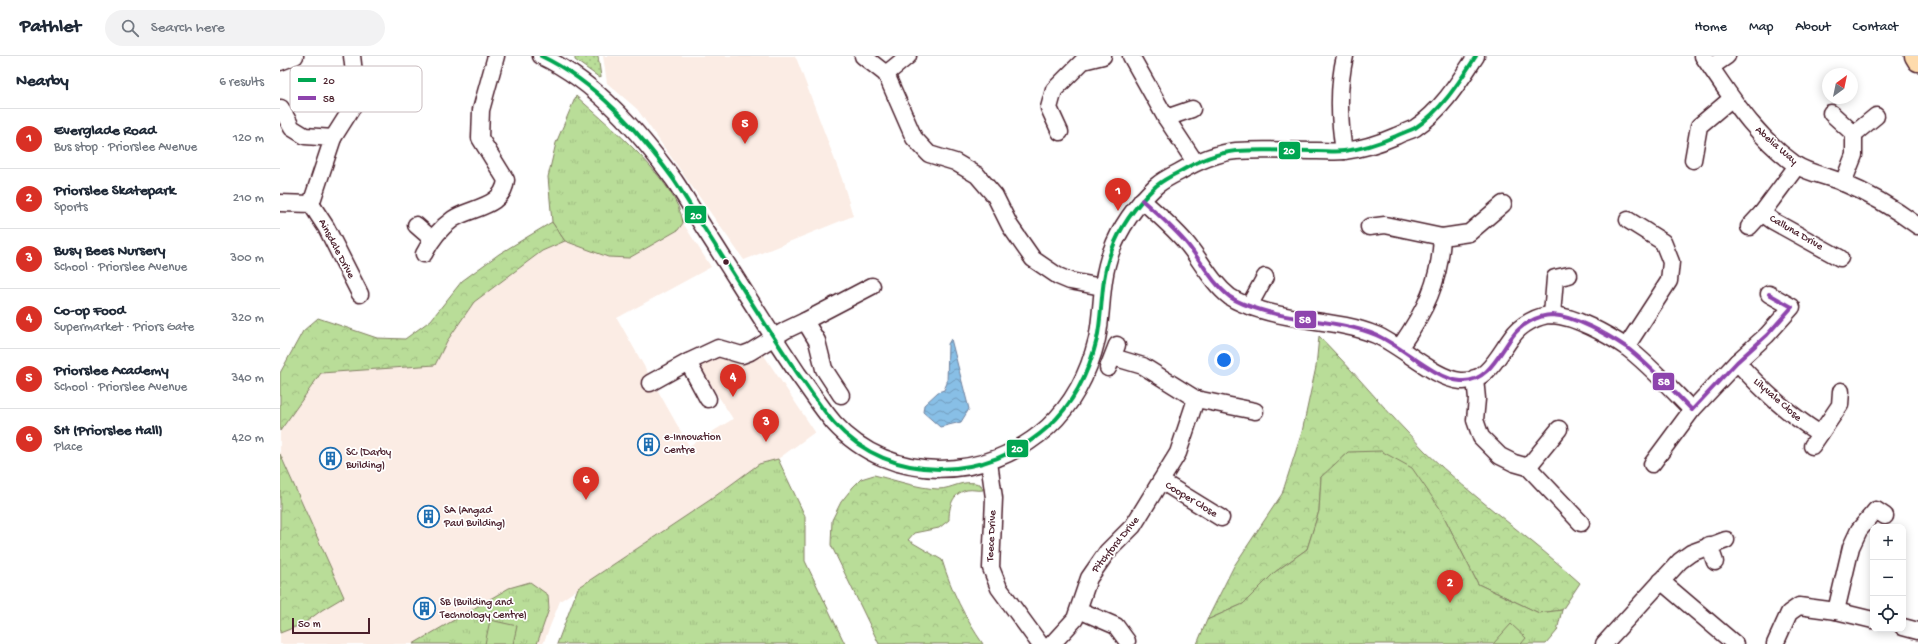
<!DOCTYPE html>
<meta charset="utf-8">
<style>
:root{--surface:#fff;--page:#f2f2f3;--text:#1f2937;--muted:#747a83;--line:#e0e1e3;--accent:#d93025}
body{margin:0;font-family:"Gochi Hand",sans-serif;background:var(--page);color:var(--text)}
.controls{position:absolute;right:12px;bottom:12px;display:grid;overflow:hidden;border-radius:8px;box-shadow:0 2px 10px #0003}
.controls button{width:36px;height:36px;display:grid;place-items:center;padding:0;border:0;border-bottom:1px solid var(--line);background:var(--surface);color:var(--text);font:20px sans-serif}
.compass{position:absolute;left:1542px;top:12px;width:36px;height:36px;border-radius:50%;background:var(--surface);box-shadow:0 2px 10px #0003;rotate:33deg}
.scale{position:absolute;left:12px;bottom:10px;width:78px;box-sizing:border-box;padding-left:4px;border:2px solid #4a1f2b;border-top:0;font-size:11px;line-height:14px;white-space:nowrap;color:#4a1f2b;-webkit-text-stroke:3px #fff;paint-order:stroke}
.you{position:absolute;left:944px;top:304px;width:14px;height:14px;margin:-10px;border:3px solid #fff;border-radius:50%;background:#1a73e8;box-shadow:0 0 0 6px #1a73e833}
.badge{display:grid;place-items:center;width:26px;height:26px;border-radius:50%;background:var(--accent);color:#fff;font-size:13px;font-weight:700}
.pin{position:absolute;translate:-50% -33px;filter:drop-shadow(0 1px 2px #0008)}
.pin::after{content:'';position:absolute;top:21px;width:14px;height:12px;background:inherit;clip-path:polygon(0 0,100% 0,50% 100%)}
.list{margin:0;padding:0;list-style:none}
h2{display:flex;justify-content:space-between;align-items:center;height:52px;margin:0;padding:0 16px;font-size:17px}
h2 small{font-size:13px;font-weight:400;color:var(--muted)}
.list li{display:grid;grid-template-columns:26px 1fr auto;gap:12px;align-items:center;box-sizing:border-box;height:60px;padding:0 16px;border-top:1px solid var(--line)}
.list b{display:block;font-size:15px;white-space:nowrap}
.list p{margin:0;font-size:13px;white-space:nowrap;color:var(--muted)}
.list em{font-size:13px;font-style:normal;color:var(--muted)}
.icon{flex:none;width:22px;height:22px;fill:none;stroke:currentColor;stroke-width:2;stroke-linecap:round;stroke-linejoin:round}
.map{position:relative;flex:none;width:1638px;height:588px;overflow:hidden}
header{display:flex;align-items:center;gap:24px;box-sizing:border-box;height:56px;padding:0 20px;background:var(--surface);border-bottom:1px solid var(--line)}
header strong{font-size:19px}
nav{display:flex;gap:22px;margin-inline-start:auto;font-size:14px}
.search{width:280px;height:36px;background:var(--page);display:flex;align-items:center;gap:10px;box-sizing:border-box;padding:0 14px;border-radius:22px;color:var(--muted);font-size:15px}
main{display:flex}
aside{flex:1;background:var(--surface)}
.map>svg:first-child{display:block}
.built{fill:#fbece4}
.grass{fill:url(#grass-dots);stroke:#827e62}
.forest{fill:url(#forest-crowns);stroke:#827e62}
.park{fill:url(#park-tufts);stroke:#827e62}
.pitch{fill:#b9dd98;stroke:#827e62}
.water{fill:url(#water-waves);stroke:#6f7f9b}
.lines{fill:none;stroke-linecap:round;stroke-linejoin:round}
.minor-casing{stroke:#4a1f2b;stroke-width:19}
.major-casing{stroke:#4a1f2b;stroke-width:23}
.minor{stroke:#fff;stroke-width:16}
.major{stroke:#fedbac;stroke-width:20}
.bus-1-casing{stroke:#fff;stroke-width:7}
.bus-2-casing{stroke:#fff;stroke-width:7}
.bus-1{stroke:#00a651;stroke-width:4}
.bus-2{stroke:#8e44ad;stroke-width:4}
.bus-dot{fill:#4a1f2b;stroke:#fff;stroke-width:1.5}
.labels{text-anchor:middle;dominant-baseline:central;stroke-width:3.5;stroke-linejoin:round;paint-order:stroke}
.street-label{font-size:11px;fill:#4a1f2b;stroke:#fff}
.poi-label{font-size:11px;fill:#4a1f2b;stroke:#fff;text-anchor:start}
.key{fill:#fff;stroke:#c9bcbf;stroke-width:1}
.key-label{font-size:11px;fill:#4a1f2b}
.line-badge{stroke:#fff;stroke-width:1.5}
.badge-label{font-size:11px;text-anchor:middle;font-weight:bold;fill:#fff}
</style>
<header>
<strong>Pathlet</strong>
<div class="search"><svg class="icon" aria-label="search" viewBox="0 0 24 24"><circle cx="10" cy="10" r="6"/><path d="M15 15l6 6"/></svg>Search here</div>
<nav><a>Home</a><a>Map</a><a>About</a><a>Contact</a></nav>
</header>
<main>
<aside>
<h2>Nearby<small>6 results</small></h2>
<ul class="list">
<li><span class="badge">1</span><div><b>Everglade Road</b><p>Bus stop · Priorslee Avenue</p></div><em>120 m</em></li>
<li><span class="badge">2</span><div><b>Priorslee Skatepark</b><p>Sports</p></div><em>210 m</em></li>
<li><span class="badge">3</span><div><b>Busy Bees Nursery</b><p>School · Priorslee Avenue</p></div><em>300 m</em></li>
<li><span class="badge">4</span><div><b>Co-op Food</b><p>Supermarket · Priors Gate</p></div><em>320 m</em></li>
<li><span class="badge">5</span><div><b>Priorslee Academy</b><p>School · Priorslee Avenue</p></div><em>340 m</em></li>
<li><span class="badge">6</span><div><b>SH (Priorslee Hall)</b><p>Place</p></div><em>420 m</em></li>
</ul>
</aside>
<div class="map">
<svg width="1638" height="588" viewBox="0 0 1638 588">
<defs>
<pattern id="grass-dots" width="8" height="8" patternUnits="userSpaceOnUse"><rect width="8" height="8" fill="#b9dd98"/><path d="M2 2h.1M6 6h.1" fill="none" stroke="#a1bd83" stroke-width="1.8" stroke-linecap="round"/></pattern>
<pattern id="forest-crowns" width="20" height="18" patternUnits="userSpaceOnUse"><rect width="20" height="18" fill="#b9dd98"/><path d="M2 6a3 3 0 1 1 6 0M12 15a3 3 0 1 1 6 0" fill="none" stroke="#a1bd83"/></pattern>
<pattern id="park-tufts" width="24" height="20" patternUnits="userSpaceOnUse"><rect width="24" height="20" fill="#b9dd98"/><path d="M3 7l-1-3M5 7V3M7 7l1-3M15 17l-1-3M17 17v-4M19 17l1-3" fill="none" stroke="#a1bd83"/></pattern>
<pattern id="water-waves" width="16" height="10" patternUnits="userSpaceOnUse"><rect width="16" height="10" fill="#88bfe6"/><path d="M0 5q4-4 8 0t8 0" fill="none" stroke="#719bbb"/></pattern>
</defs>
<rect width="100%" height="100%" fill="#fff"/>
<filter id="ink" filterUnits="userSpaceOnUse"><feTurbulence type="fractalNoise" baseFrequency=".025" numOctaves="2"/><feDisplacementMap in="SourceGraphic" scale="8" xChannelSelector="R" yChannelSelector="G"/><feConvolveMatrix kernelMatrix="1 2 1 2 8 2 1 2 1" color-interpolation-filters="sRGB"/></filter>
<g filter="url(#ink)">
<!-- built -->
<g class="built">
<polygon points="323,0 514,0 517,4 562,123 573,160 464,204 357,53 327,27"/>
<polygon points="403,167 431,211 337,262 409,390 453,363 417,307 437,299 468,303 478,302 483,298 535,376 498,403 479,408 433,442 280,545 263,588 0,588 0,574 64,541 0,397 0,376 40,317 155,309 167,285 194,246 262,195 285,185 328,201 349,202 398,174"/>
</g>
<!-- grass -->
<polygon class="grass" points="295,0 318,0 321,21 320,22 295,4"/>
<!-- forest -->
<g class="forest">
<polygon points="272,166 285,185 262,195 194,246 167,285 155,309 41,317 0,375 0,317 23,275 38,262 97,282 125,283 151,264 182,225 219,198"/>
<path d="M1039 280C1076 317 1108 358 1145 395 1193 442 1250 481 1300 527L1282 554 1259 557 1198 528 1159 451 1041 421 1039 455 1027 493 995 516 963 548 927 564 954 510 1002 438 1022 376 1036 311Z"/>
<polygon points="0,398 64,541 42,554 23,568 0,577"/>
<path d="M594 419C615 424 637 432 658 433 673 433 681 423 700 428L703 434C697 435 693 433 687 434 672 437 669 451 669 464L659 472 634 477 628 484 662 504C671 534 685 562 703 588H599L551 489 552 464 561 446 573 431 581 423Z"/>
</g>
<!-- park -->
<g class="park">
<path d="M296 40C328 69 397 124 403 167L398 174 349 202 328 201 285 185 272 166 268 121 276 87Z"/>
<polygon points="1101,395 1132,412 1159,451 1198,528 1259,557 1282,554 1277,575 1266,588 917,588 927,564 963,548 995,516 1027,493 1039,455 1041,421 1068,396"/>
<polygon points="498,403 525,460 525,505 565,588 277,588 298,532 430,444 479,408"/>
<polygon points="250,526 268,539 269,553 257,588 133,588 229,532"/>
</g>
<!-- pitch -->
<g class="pitch">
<polygon points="210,564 237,570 233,588 205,588"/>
<polygon points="1231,568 1246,582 1241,588 1213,588"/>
</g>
<!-- water -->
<polygon class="water" points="671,283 689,353 681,366 660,371 643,356 644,349 658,336 664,334 667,327 668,288"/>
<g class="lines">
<defs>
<g id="minor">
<path d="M261 0C316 26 359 76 394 124 405 140 415 158 426 175 457 223 486 271 518 318 530 334 541 352 554 367 611 430 708 425 768 371 793 348 809 316 817 283 823 255 820 225 831 196 840 171 856 149 876 130 883 124 891 120 899 116 916 106 936 97 956 95 983 93 1010 95 1037 95 1046 95 1056 96 1064 95 1082 93 1100 87 1116 80 1122 77 1129 75 1135 72 1162 54 1179 26 1196 0"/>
<polyline points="583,0 606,18 634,82 649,98 675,106 697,119 715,140 730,170 753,203 778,220 790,225 822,231"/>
<polyline points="851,0 886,62 912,53"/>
<path d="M1423 0C1452 42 1473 78 1516 109 1528 117 1547 120 1561 126 1588 137 1615 153 1638 170"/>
<polyline points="0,6 15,0"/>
<polyline points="1431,11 1447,0"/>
<polyline points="606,18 628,0"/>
<polyline points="1,52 12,72 25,80 53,82 31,148"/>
<polyline points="1551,57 1574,78 1596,60"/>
<polyline points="886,62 915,106"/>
<polyline points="780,76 769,52 774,34 803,5 823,0"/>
<polyline points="53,82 72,52 76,33 72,0"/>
<path d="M1064 95C1059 64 1058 30 1065 0"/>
<polyline points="1413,104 1419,70 1451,43"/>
<polyline points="1517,110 1482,157 1493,165 1560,202"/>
<polyline points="1563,127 1574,99 1574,78"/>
<path d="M862 144C877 158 894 172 908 189 921 205 932 227 950 241 959 247 971 251 981 254 1018 266 1060 264 1096 279 1122 290 1155 323 1181 325 1207 327 1219 298 1232 281 1240 269 1258 259 1272 259 1295 260 1328 279 1346 291 1370 309 1391 333 1412 354L1457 306 1487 279 1512 251 1489 238"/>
<polyline points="0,147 31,148 46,171 80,238"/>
<polyline points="136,169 152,183"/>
<polyline points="1089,171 1105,169 1162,181 1189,177 1223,148"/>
<polyline points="1469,171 1482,157"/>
<path d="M144 198C151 184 160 172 173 163 191 151 223 152 226 124L200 82 201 54 216 0"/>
<polyline points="969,250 985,221"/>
<polyline points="1272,259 1275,222 1289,219"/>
<path d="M1120 291C1145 255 1160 226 1162 181"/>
<polyline points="1346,291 1389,225 1391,206 1383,186 1348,164"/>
<polyline points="408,306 438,292 462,299 470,296 506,274 525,265"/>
<path d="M1457 306C1484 336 1506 356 1540 378"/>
<polyline points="828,312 837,289"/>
<polyline points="1195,322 1197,343 1195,364 1201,381 1220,400 1234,407 1248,411 1301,467"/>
<polyline points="370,327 408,306 428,343"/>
<polyline points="561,339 544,313 537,285 525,265 592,230"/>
<polyline points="916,343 975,355"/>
<polyline points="1532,390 1560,349 1561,335"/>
<polyline points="709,406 714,442 711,512 719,532 760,588"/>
<polyline points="1372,408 1412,354"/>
<polyline points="1248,411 1279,373"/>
<polyline points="881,425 941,462"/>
<polyline points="1429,489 1435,506"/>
<polyline points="1381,525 1455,588"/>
<polyline points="799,554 836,570 847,585"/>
<polyline points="1556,555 1571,491 1579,474 1596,454 1605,460"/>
<polyline points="1623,571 1638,575"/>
<polyline points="772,588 795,563 809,522 827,496 853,470 898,397 916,343 863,310 833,301"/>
<polyline points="1324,588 1400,505 1411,497 1446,484"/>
<polyline points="1495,588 1509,557 1519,550 1556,555 1593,564"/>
</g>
<polyline id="major" points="1635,0 1638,5"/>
</defs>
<!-- minor casing -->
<use href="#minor" class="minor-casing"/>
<!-- major casing -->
<use href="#major" class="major-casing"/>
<!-- minor -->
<use href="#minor" class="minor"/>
<!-- major -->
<use href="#major" class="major"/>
<defs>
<path id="bus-1" d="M261 0C316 26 359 76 394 124 405 140 415 158 426 175 457 223 486 271 518 318 530 334 541 352 554 367 611 430 708 425 768 371 793 348 809 316 817 283 823 255 820 225 831 196 840 171 856 149 876 130 883 124 891 120 899 116 916 106 936 97 956 95 983 93 1010 95 1037 95 1046 95 1056 96 1064 95 1082 93 1100 87 1116 80 1122 77 1129 75 1135 72 1162 54 1179 26 1196 0"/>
<path id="bus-2" d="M862 144C877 158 894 172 908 189 921 205 932 227 950 241 959 247 971 251 981 254 1018 266 1060 264 1096 279 1122 290 1155 323 1181 325 1207 327 1219 298 1232 281 1240 269 1258 259 1272 259 1295 260 1328 279 1346 291 1370 309 1391 333 1412 354L1457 306 1487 279 1512 251 1489 238"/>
</defs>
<!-- bus-1 casing -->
<use href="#bus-1" class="bus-1-casing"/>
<!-- bus-2 casing -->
<use href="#bus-2" class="bus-2-casing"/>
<!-- bus-1 -->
<use href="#bus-1" class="bus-1"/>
<!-- bus-2 -->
<use href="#bus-2" class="bus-2"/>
</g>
</g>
<!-- icons -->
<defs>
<symbol id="building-ring" viewBox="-11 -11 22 22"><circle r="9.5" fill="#fff" stroke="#1f6fb2" stroke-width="1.5"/><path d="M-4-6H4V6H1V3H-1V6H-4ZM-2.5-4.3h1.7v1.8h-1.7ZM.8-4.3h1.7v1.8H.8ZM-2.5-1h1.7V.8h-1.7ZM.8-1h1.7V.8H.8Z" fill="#1f6fb2"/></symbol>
</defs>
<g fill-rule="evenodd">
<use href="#building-ring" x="356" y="376" width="25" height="25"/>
<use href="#building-ring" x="38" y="390" width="25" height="25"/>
<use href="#building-ring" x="136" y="448" width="25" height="25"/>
<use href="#building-ring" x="132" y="540" width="25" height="25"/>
</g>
<!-- markers -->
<circle class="bus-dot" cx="446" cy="206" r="3.5"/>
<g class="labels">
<!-- street labels -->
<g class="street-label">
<text transform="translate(1496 90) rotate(41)">Abelia Way</text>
<text transform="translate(1516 177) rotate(30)">Calluna Drive</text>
<text transform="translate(56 193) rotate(62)">Ainsdale Drive</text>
<text transform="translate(1497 344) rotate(41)">Lilyvale Close</text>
<text transform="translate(911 444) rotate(31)">Cooper Close</text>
<text transform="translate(712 480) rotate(-87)">Teece Drive</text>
<text transform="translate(836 489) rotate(-51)">Pitchford Drive</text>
</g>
<!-- poi labels -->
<g class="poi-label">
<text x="384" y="382">e-Innovation<tspan x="384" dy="13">Centre</tspan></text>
<text x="66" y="397">SC (Darby<tspan x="66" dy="13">Building)</tspan></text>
<text x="164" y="455">SA (Angad<tspan x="164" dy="13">Paul Building)</tspan></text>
<text x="160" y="547">SB (Building and<tspan x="160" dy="13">Technology Centre)</tspan></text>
</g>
</g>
<!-- legend -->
<rect x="10" y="10" width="132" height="46" rx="6" class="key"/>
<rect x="18" y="22" width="18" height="4" fill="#00a651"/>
<rect x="18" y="40" width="18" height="4" fill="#8e44ad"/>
<g class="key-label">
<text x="43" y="28">20</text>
<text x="43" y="46">58</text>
</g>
<g class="line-badge">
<rect x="998" y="85" width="23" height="19" rx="4" fill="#00a651"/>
<rect x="404" y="149" width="23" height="19" rx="4" fill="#00a651"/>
<rect x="1014" y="254" width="23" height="19" rx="4" fill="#8e44ad"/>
<rect x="1372" y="316" width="23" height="19" rx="4" fill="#8e44ad"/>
<rect x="726" y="383" width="23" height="19" rx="4" fill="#00a651"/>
</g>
<g class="badge-label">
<text x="1009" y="98">20</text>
<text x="416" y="163">20</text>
<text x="1025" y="267">58</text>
<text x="1384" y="329">58</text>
<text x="737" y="396">20</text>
</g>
</svg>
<div class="controls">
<button>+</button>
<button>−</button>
<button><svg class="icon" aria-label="locate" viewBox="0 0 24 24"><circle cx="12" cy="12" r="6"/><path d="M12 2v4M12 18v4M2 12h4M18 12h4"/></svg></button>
</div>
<svg class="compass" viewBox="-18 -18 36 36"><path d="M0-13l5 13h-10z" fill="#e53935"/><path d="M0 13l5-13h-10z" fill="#747a83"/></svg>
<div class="scale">50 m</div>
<div class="you"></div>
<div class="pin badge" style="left:838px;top:155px">1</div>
<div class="pin badge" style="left:1170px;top:547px">2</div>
<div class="pin badge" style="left:486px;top:386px">3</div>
<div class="pin badge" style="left:453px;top:341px">4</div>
<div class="pin badge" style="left:465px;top:88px">5</div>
<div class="pin badge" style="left:306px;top:444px">6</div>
</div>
</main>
